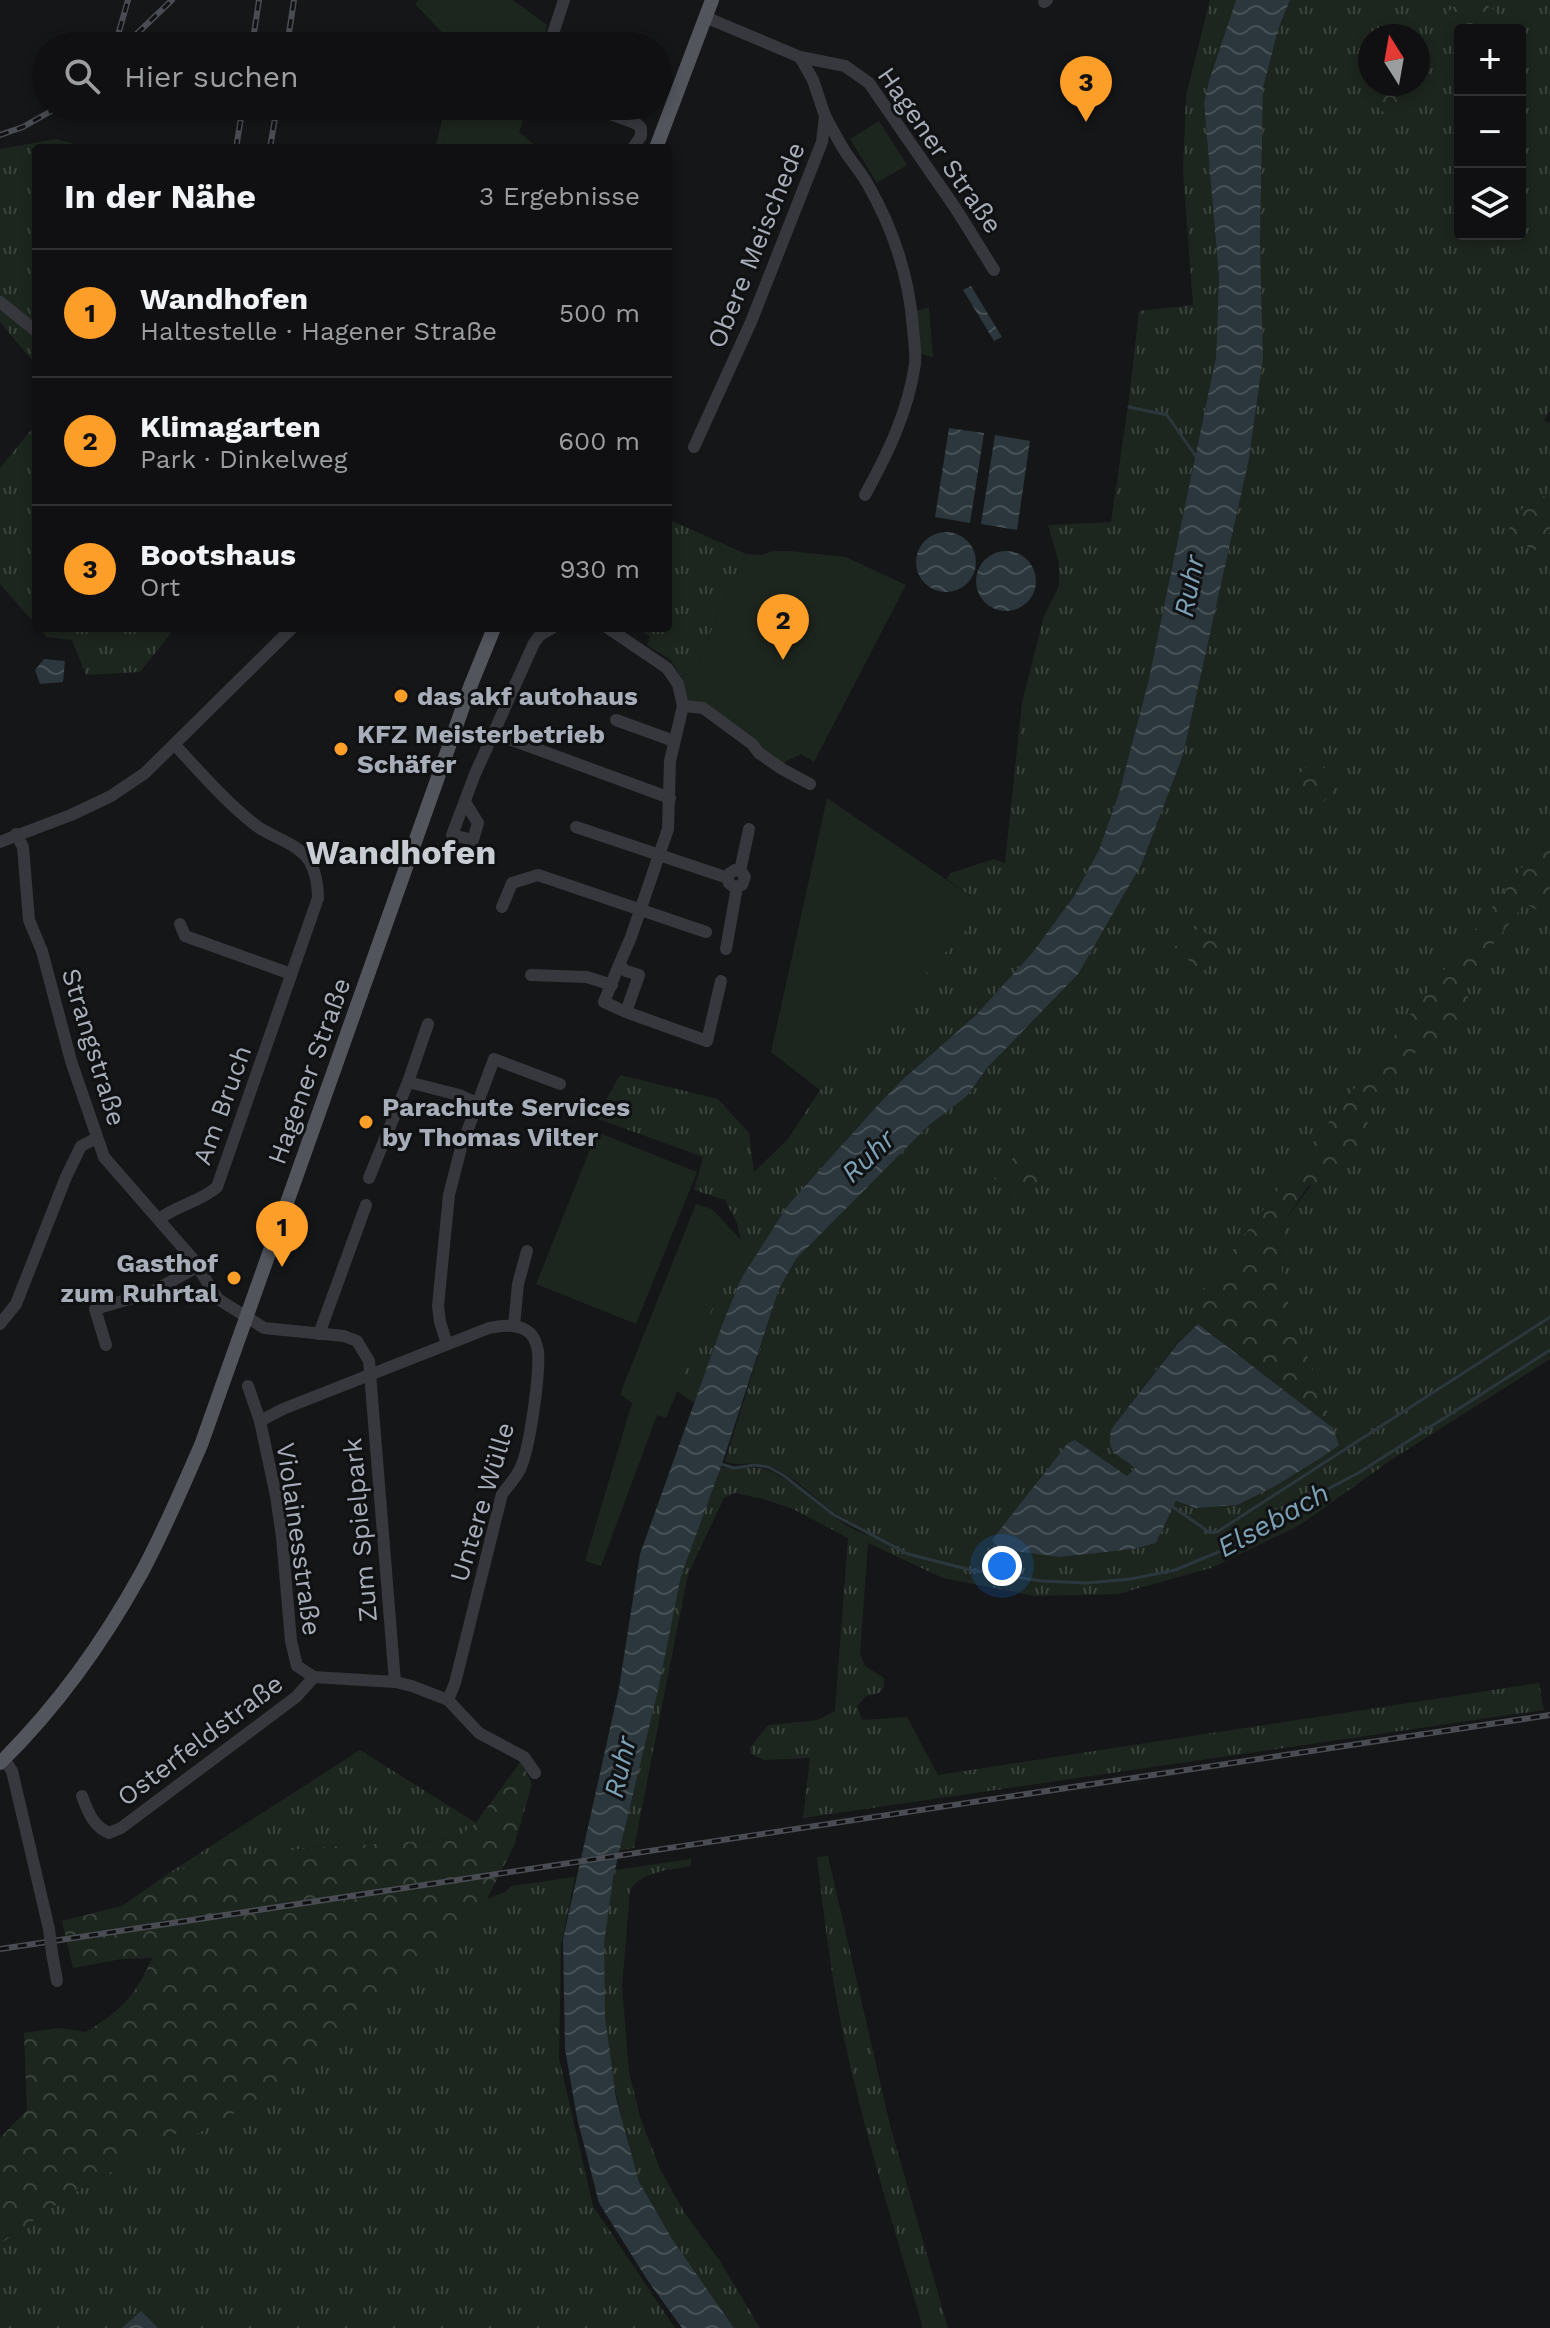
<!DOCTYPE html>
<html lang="de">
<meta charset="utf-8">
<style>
:root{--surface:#101012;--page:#1e1e20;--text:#f1f3f6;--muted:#9c9d9f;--line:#303032;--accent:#fd9e28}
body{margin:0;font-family:"Work Sans",sans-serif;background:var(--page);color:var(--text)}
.controls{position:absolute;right:24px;top:24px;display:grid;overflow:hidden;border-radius:8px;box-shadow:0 4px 12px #0003}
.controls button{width:72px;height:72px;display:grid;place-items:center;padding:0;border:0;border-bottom:2px solid var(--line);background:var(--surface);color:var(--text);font:40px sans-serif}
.compass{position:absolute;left:1358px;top:24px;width:72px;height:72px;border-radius:50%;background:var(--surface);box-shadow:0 4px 12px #0003;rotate:349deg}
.you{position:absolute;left:1002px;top:1566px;width:28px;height:28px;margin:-20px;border:6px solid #fff;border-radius:50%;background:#1a73e8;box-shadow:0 0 0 12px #1a73e833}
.badge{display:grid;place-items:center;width:52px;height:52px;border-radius:50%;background:var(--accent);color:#111;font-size:26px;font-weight:700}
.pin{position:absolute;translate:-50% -66px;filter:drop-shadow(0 2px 4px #0008)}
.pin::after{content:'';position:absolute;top:42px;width:28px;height:24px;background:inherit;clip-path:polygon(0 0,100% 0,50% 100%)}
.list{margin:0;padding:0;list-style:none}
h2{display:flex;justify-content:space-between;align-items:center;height:104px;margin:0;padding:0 32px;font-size:34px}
h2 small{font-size:26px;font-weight:400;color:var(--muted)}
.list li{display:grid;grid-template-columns:52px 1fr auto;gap:24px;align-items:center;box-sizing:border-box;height:128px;padding:0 32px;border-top:2px solid var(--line)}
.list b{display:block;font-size:30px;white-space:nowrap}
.list p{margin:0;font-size:26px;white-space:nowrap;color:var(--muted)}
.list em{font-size:26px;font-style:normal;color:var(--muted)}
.icon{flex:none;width:44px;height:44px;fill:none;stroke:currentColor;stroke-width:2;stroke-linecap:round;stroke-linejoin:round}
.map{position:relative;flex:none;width:1550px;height:2328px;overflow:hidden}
.search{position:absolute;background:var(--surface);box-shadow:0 4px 12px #0003;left:32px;top:32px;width:640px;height:88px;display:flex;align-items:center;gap:20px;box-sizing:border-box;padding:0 28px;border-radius:44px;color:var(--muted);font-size:30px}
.panel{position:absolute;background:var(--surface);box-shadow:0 4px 12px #0003;left:32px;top:144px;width:640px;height:488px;border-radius:8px}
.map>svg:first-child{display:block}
.grass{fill:url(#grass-tufts);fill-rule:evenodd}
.forest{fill:url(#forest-crowns)}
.green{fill:#1d261e}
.water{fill:url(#water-waves)}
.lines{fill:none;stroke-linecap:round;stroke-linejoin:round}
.stream{stroke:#2b373c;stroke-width:3}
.minor{stroke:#36383d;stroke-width:12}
.major{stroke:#52555c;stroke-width:14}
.rail-casing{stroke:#494c52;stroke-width:6}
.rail{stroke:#101113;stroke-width:3;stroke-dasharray:9;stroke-linecap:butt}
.minor-bridge{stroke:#36383d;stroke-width:12}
.poi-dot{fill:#fd9e28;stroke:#101113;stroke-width:3}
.labels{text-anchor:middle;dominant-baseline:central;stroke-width:6;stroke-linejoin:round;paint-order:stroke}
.street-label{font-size:26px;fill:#a7aeb9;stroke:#101113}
.poi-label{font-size:26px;font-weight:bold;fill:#a7aeb9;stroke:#101113;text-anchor:start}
.water-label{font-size:28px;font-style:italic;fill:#7ca1b6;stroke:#101113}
.district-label{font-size:34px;font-weight:bold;fill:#c8cdd4;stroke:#101113}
</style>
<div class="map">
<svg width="1550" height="2328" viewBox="0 0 1550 2328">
<defs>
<pattern id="grass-tufts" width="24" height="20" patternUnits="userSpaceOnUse" patternTransform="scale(2)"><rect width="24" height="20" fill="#1d261e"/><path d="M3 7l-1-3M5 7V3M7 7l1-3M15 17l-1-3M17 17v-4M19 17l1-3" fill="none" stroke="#3b433d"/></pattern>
<pattern id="forest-crowns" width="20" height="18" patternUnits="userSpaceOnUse" patternTransform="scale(2)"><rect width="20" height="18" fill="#1d261e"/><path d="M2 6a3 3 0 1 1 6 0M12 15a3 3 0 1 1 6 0" fill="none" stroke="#3b433d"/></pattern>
<pattern id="water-waves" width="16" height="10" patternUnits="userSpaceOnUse" patternTransform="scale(2)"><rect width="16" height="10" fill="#2b373c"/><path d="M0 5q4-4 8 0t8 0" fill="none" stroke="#475156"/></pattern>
</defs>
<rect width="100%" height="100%" fill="#151618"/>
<!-- grass -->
<g class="grass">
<polygon points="1210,0 1236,0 1209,81 1204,103 1219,278 1216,357 1148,683 1119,793 1099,850 1074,896 1033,952 975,1016 902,1080 877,1106 788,1205 742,1277 694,1403 677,1391 741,1240 737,1223 725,1200 694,1190 703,1157 596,1118 620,1075 718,1099 749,1133 754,1172 788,1139 820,1090 970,925 976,900 947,879 951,873 994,859 1005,863 1022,703 1044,616 1059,586 1059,563 1048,525 1111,522 1129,399 1139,311 1193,305 1183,170 1186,96"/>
<path d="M1290 0H1459L1443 19 1460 32V234H1520V30H1484L1497 13 1481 0H1550V411L1544 421 1550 423V501L1535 491 1534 552 1550 531V831L1306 1152 1195 1303 1198 1324 1177 1343 1112 1428 1136 1467 1127 1476 1076 1441 1060 1557 1135 1549 1156 1543 1176 1501 1196 1508 1338 1445 1285 1293 1280 1256 1284 1222 1364 1113 1416 1052 1435 1055 1460 987 1525 902 1540 912 1550 899V1359L1394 1458 1300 1525 1211 1568 1118 1594 1035 1596 943 1578 868 1543 860 1654 865 1666 884 1678V1687L879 1693 866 1696 857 1706 862 1720 907 1717 938 1775 1539 1683 1544 1710 803 1818 810 1758 764 1760 751 1754 750 1748 768 1725 818 1720 835 1711 848 1538 793 1509 763 1499 735 1493 724 1498 688 1574 634 1848 620 1850 655 1702 681 1576 721 1467C738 1470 753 1464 770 1471 806 1487 831 1523 869 1536L870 1533C858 1527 847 1521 836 1514 814 1498 794 1475 768 1466 753 1460 739 1468 725 1461L779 1289 796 1259 928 1126 967 1096 1142 863 1183 755 1249 459 1263 358 1260 242 1263 88 1278 30ZM1370 36H1418V84H1404L1412 91 1367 98 1378 84H1370Z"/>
<polygon points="56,139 89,148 36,148 36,365 0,322 0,149"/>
<polygon points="36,424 36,625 0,584 0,468"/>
<polygon points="668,519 746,554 719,611 697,668 689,674 680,676 671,660 647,645 650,637 637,628 668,628"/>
<polygon points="39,628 175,628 140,672 86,675 72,640 47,637"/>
<polygon points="360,1750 476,1823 455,1839 311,1848 227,1858 169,1873"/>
<path d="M828 1856 890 2125 948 2328H923C895 2230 864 2133 843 2033 831 1975 824 1916 817 1857Z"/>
<path d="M691 1859V1866C671 1870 642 1871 630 1890L622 1986 629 2072 640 2117 660 2169 684 2212 720 2261 760 2328H734C703 2281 664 2235 640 2184 634 2170 631 2152 627 2137 603 2054 593 1954 615 1870Z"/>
<polygon points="575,1877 561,1945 559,2058 593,2206 675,2328 0,2328 0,2244 73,2193 125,2164 151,2141 173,2134 196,2134 242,2109 271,2089 372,2005 487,1899 505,1892 511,1886"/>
</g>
<!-- forest -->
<g class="forest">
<polygon points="1459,0 1481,0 1497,13 1484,30 1460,32 1443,19"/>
<polygon points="1378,84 1404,84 1412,91 1388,116 1367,98"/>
<polygon points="446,106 451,106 443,148 435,148"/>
<polygon points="1535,490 1550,501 1550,531 1534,552 1508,530"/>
<polygon points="1313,759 1342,780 1321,805 1292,782"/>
<polygon points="1550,831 1550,899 1540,912 1525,903 1460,987 1473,1003 1434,1055 1416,1052 1364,1113 1372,1135 1332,1183 1308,1186 1284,1222 1280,1256 1285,1293 1333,1428 1198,1324 1194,1303 1306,1152"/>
<polygon points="1195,925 1224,947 1203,972 1174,948"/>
<polygon points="1021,1150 1048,1171 1022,1201 994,1178"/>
<path d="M521 1761 532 1784 514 1846 487 1899 372 2005 272 2089 242 2109 196 2134H173L151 2141 125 2164 73 2193 0 2244V2138L27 2110 24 2033 59 2028 86 2032C121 2010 135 1997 152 1958L121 1959 73 1968 62 1921 122 1906 169 1873 227 1858 311 1848 455 1839 476 1823Z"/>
</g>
<!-- green -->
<g class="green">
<polygon points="419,0 513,0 547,25 543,46 455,46 415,4"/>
<polygon points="451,106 528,106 519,132 538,148 443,148"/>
<polygon points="879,121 907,165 877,183 850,139"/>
<polygon points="929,307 933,357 917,353 915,311"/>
<polygon points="772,551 790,551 846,557 906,585 814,762 801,754 781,764 686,700 680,677 689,674 697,668 719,611 746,554 762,555"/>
<polygon points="827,798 976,900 976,910 970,925 820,1090 771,1052"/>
<polygon points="597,1132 697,1172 636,1324 536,1284"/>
<polygon points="696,1204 712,1209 741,1240 666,1418 657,1415 601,1566 585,1561 632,1403 620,1394"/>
</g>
<!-- water -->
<g class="water">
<polygon points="1236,0 1290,0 1278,30 1263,88 1260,242 1263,358 1249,459 1183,755 1142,863 1078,974 988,1067 967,1096 928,1126 796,1259 779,1289 722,1464 681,1576 658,1690 613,1878 604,1943 605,2017 616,2098 639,2182 672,2239 734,2328 682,2328 648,2281 599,2203 577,2118 565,2049 563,1939 619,1688 640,1554 724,1320 742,1277 788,1205 877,1106 902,1080 975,1016 1033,952 1074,896 1099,850 1119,793 1148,683 1216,357 1219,278 1204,103 1209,81"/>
<polygon points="971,286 1002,337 994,341 963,290"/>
<polygon points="949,428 984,433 970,523 935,517"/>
<polygon points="995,435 1030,441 1017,530 981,524"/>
<circle cx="946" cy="562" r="30"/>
<circle cx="1006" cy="581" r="30"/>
<polygon points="44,659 65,661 63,682 40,684 35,670"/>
<path d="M1198 1324 1333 1428 1339 1445 1322 1457 1277 1485 1237 1505 1196 1508 1176 1501 1156 1543 1134 1549 1060 1557 999 1549 992 1540 1068 1443 1075 1440 1127 1476 1135 1468C1119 1454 1104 1454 1112 1428L1178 1343Z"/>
<polygon points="141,2311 158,2328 122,2328"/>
</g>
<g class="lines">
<!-- stream -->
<g class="stream">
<polyline points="1129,407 1167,415 1197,458"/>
<polyline points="721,1464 734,1468 755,1465 768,1467 783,1475 834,1515 908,1554 971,1570 1042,1581 1087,1583 1131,1579 1175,1570 1252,1538 1284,1512 1360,1472 1550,1350"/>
<polyline points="1173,1507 1209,1532 1217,1532 1550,1317"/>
</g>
<!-- minor -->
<g class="minor">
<polyline points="1044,2 1047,0"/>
<polyline points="705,17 800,57 845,66 869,83 956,209 994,270"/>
<polyline points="549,46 564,0"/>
<polyline points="589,106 637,124 641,128 641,136 633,148"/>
<path d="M825 116C831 126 836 137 843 148 850 160 860 171 867 183 893 228 909 276 913 328 914 340 916 352 915 364 908 412 888 453 865 495"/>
<polyline points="0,302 36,331"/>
<polyline points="694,447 751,322 822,142 825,116 813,80 800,57"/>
<polyline points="608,628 667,668 678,684 683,706 670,761 668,829 631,937 619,965 626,971 639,975 626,1012 604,1002 619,965"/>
<polyline points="683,706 703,708 752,744 759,753 782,769 810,784"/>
<polyline points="616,720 674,741"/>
<polyline points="493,733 670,798"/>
<polyline points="465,802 478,823 473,840 452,835 475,774 534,643 540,635 552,628"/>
<polyline points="576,827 728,878 729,883 734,887 742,885 745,877 741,871 735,870 729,874 728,878"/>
<polyline points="16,834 23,847 29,920 42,951 71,1061 104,1157 192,1258 218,1299 264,1328 344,1336 357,1341 369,1361 395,1682"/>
<polyline points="0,842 71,815 111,796 145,773 292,628"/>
<polyline points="740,871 749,829"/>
<polyline points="502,907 512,883 538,875 706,932"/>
<polyline points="180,924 185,936 291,974"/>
<polyline points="726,949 737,887"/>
<polyline points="531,975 587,977 612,985"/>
<polyline points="626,1012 707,1041 721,981"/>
<polyline points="428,1024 408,1082 459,1095 477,1103"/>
<polyline points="369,1178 408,1082"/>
<path d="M159 1219C178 1205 200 1202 217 1187L318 898C318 886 316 873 310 862 298 842 271 838 254 824 225 801 200 772 175 745"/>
<polyline points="0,1324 16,1304 66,1177 81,1146 97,1138"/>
<polyline points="514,1326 518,1284 527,1251"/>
<polyline points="319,1334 366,1205"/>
<polyline points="447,1344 440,1322 438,1306 449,1195 461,1148 494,1059 560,1084"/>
<polyline points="106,1345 95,1309 150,1293 197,1267"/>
<polyline points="248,1386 260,1421 276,1496 282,1537 291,1641 297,1666 314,1677 395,1682 412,1686 448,1700 479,1733 524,1757 535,1773"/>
<path d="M260 1421 283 1409 489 1328C503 1325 520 1323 531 1334 535 1339 537 1345 538 1351 540 1373 530 1449 520 1469 516 1478 508 1486 502 1494L455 1683 448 1700"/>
<polyline points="4,1759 12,1771 49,1929"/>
<path d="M82 1796C88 1812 93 1826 109 1833L121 1828 296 1697 314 1677"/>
<polyline points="52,1953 57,1981"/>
</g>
<!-- major -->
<g class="major">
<polyline points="656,148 712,0"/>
<path d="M0 1763C56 1708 104 1641 142 1572 164 1531 182 1488 201 1445L470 687 494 628"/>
</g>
<defs>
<g id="rail">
<polyline points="112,46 118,35 128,0"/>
<polyline points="124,46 172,0"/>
<polyline points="252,46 259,0"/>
<polyline points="287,46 294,0"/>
<polyline points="0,135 23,127 60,106"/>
<polyline points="236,148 243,106"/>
<polyline points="270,148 277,106"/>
<polyline points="0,1949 1550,1715"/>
</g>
</defs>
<!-- rail casing -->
<use href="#rail" class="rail-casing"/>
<!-- rail -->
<use href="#rail" class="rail"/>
<!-- minor-bridge -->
<polyline class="minor-bridge" points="49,1929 52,1953"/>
</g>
<!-- markers -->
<g class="poi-dot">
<circle cx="401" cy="696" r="8"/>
<circle cx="341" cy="749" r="8"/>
<circle cx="366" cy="1122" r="8"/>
<circle cx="234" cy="1278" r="8"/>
</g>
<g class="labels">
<!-- street labels -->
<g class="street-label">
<text transform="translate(940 150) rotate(55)">Hagener Straße</text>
<text transform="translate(756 245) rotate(-68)">Obere Meischede</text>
<text transform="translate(94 1047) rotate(73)">Strangstraße</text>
<text transform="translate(309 1071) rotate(-70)">Hagener Straße</text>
<text transform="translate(222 1105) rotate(-70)">Am Bruch</text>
<text transform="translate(482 1502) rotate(-73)">Untere Wülle</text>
<text transform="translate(360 1530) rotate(-95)">Zum Spielpark</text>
<text transform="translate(299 1539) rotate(82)">Violainesstraße</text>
<text transform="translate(200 1740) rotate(-37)">Osterfeldstraße</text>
</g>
<!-- poi labels -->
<g class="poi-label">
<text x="417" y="696">das akf autohaus</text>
<text x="357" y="734">KFZ Meisterbetrieb<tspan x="357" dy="30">Schäfer</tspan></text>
<text x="382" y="1107">Parachute Services<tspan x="382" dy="30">by Thomas Vilter</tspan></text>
<text x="218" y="1263" text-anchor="end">Gasthof<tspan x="218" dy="30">zum Ruhrtal</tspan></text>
</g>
<!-- water labels -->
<g class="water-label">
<text transform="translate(1189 586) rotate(-79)">Ruhr</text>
<text transform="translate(868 1156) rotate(-44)">Ruhr</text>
<text transform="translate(1273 1520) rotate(-29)">Elsebach</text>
<text transform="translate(620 1767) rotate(-77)">Ruhr</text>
</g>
<!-- district labels -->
<g class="district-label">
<text x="401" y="852">Wandhofen</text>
</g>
</g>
</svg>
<div class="controls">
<button>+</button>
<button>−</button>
<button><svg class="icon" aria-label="layers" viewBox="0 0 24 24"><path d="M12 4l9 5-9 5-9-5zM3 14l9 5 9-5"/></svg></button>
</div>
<svg class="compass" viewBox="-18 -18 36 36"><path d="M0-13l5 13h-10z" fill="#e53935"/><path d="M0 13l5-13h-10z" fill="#9c9d9f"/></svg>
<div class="you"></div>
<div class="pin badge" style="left:282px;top:1267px">1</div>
<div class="pin badge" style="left:783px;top:660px">2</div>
<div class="pin badge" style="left:1086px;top:122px">3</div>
<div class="search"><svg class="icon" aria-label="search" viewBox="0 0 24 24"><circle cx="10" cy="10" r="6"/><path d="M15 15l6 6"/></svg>Hier suchen</div>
<section class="panel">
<h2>In der Nähe<small>3 Ergebnisse</small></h2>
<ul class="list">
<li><span class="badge">1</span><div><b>Wandhofen</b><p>Haltestelle · Hagener Straße</p></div><em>500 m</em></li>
<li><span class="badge">2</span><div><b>Klimagarten</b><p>Park · Dinkelweg</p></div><em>600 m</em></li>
<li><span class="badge">3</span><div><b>Bootshaus</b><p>Ort</p></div><em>930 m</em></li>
</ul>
</section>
</div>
